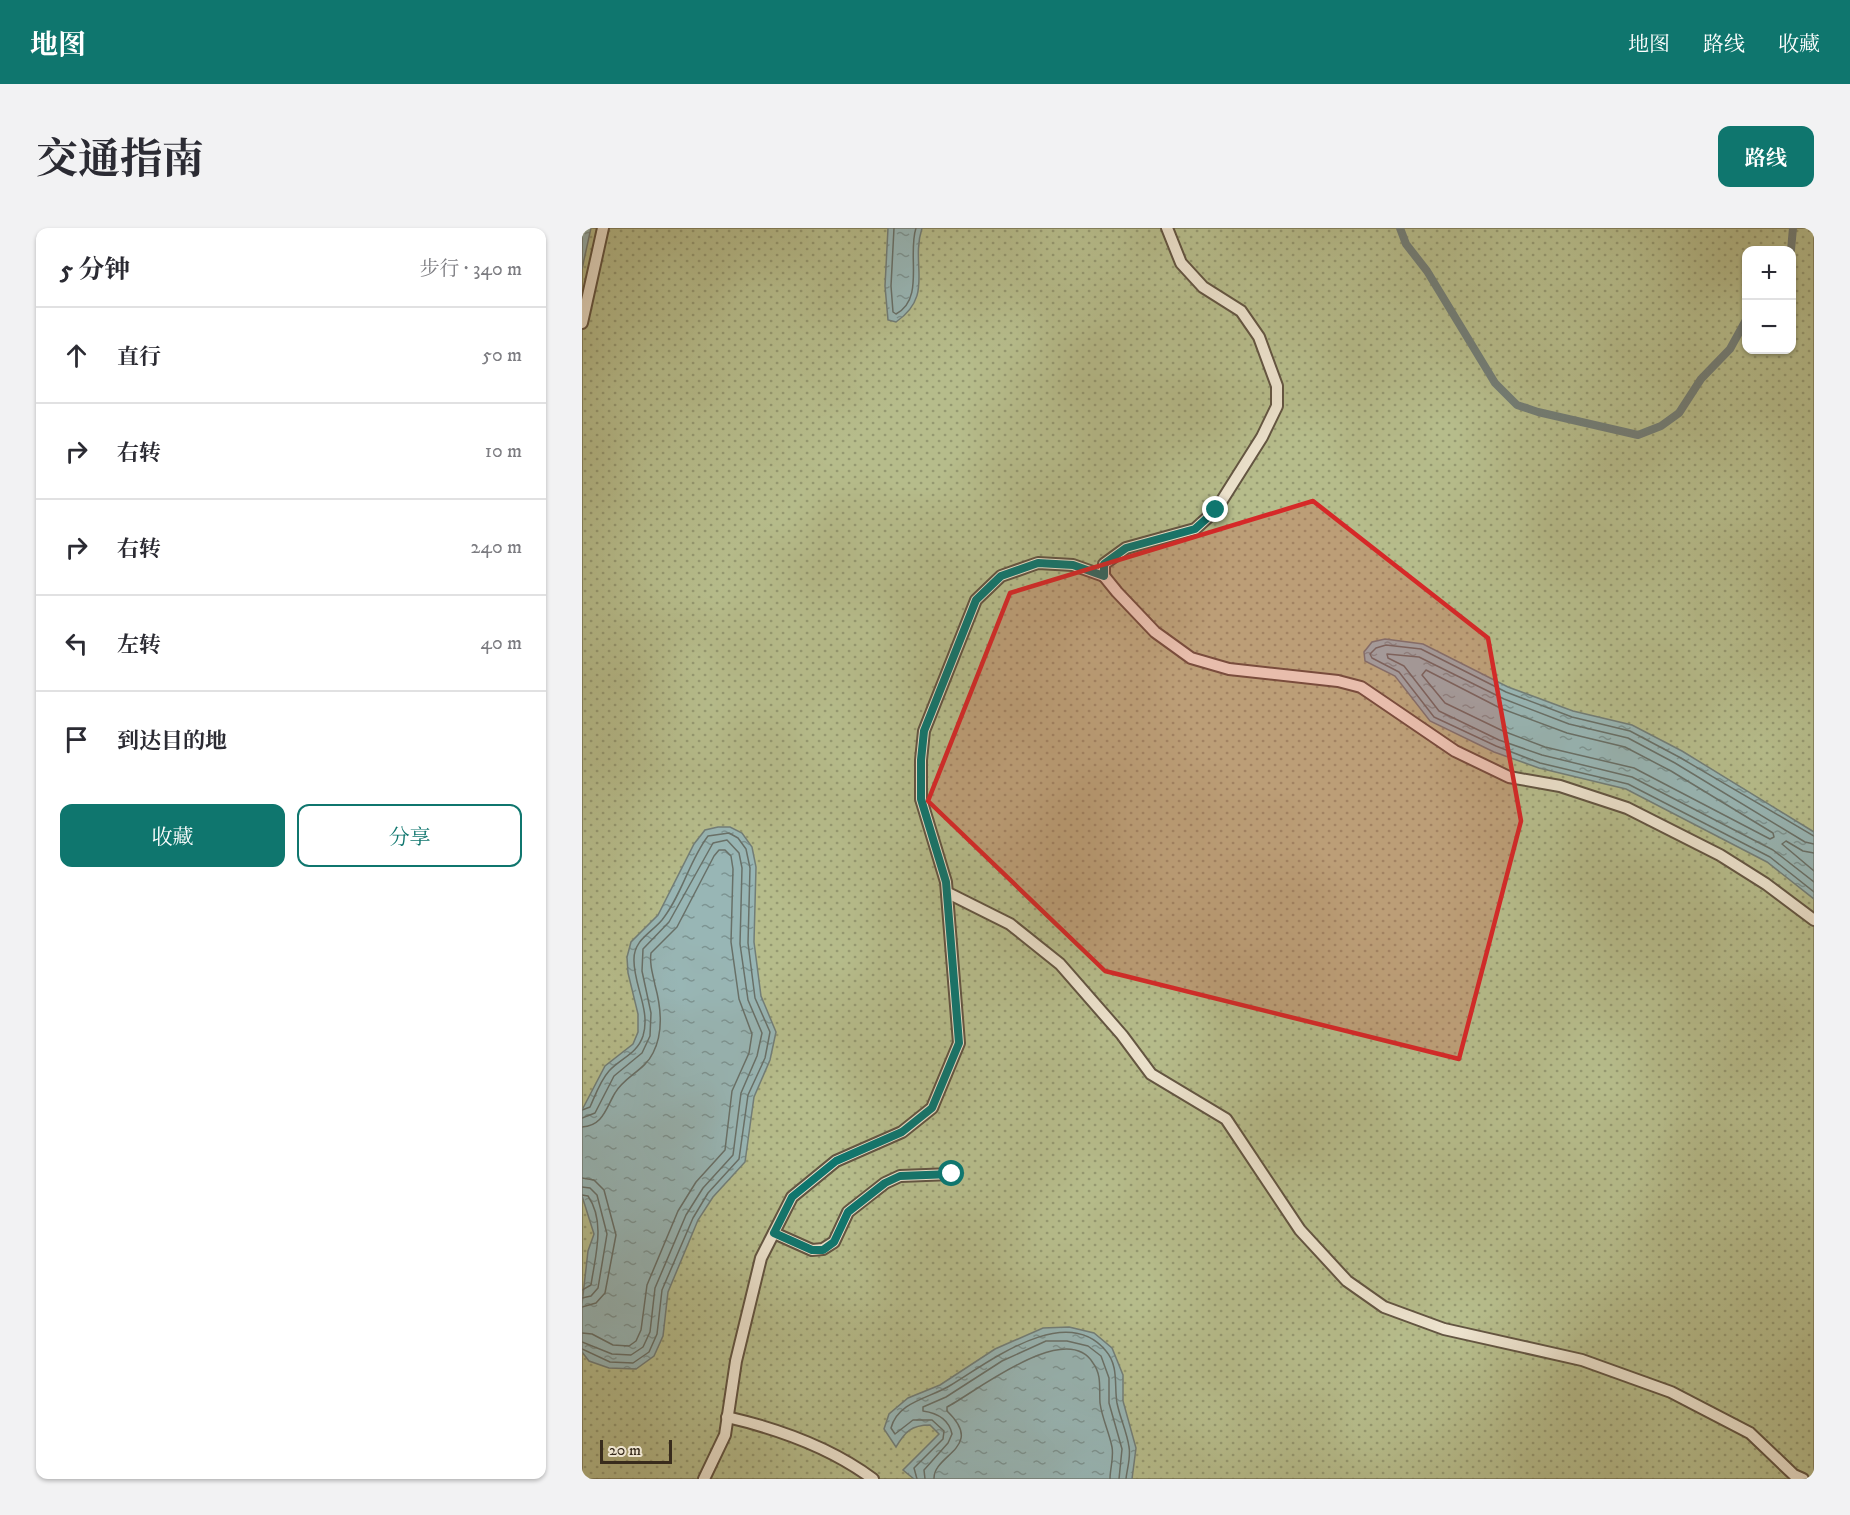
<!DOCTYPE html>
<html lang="zh">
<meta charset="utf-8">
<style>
:root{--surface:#fff;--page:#f2f2f3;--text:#2b2b33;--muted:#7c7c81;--line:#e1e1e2;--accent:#0f766e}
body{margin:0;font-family:"IM FELL DW Pica","Noto Serif SC",serif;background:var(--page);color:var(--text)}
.controls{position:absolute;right:18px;top:18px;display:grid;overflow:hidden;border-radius:12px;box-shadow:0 2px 4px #0004}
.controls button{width:54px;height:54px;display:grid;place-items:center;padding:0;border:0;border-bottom:2px solid var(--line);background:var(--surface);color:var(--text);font:30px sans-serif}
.scale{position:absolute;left:18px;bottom:15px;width:72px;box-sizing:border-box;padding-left:6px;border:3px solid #382b1c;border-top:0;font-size:16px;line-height:21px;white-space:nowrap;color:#382b1c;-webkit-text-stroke:4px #ede3ce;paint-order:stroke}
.stop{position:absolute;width:18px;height:18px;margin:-14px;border:4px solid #0f766e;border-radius:50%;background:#fff}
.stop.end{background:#0f766e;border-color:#fff;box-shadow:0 2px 6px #0008}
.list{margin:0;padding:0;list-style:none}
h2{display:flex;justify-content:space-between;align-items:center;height:78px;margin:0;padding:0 24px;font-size:26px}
h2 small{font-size:20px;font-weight:400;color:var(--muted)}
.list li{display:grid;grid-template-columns:39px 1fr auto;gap:18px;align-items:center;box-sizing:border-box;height:96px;padding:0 24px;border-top:2px solid var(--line)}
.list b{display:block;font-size:22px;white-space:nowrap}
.list em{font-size:20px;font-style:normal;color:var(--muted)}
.actions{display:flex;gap:12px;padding:18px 24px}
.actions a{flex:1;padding:14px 0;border:2px solid var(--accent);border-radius:12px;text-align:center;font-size:21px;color:var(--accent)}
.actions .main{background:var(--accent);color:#fff}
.icon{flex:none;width:33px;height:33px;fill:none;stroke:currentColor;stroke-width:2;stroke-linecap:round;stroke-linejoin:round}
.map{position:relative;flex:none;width:1232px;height:1251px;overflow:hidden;border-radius:12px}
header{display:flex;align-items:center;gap:36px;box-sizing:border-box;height:84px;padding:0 30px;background:var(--accent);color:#fff}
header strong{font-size:28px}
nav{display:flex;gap:33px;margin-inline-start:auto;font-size:21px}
.intro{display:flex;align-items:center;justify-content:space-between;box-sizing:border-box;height:144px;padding:0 36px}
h1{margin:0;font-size:42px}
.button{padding:15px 27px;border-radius:12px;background:var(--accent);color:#fff;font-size:21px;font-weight:700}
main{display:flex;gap:36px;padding:0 36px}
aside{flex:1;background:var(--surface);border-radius:12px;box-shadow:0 2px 4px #0004}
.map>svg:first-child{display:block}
.grass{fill:url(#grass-dots);stroke:#777454;stroke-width:1.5;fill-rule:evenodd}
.water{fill:url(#water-ripples);stroke:#727e78;stroke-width:1.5}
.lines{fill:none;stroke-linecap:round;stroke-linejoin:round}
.shore{stroke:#687068;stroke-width:1.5}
.stream{stroke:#727e78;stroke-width:8}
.service-casing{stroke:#635542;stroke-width:14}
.service{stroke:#ede3ce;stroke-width:10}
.route{stroke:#0f766e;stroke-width:8}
.marked{fill:#d62828;fill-opacity:0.2;stroke:#d62828;stroke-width:4.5;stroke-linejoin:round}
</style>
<header>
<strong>地图</strong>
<nav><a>地图</a><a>路线</a><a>收藏</a></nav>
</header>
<div class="intro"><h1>交通指南</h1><a class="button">路线</a></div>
<main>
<aside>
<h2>5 分钟<small>步行 · 340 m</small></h2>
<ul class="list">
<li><svg class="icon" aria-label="ahead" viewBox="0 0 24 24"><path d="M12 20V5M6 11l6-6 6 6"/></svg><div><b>直行</b></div><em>50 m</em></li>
<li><svg class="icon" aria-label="right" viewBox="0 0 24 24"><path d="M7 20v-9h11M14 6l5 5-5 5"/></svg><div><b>右转</b></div><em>10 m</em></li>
<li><svg class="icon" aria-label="right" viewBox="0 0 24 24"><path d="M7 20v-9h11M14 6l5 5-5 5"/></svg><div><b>右转</b></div><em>240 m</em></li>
<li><svg class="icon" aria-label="left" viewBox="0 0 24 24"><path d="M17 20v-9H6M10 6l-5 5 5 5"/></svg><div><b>左转</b></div><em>40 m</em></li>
<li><svg class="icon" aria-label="arrive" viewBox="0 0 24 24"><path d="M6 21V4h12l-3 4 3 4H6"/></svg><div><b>到达目的地</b></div></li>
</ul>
<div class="actions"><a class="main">收藏</a><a>分享</a></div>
</aside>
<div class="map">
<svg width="1232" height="1251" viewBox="0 0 1232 1251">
<defs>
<pattern id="grass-dots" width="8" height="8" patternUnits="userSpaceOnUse" patternTransform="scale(1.5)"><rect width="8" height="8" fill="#b6bc8b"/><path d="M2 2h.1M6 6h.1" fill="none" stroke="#959971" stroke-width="1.8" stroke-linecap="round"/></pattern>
<pattern id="water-ripples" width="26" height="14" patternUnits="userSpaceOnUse" patternTransform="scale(1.5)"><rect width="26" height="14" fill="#98b6b5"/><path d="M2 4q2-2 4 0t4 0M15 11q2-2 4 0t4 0" fill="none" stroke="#7d9492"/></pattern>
</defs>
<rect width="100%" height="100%" fill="#e4d4b3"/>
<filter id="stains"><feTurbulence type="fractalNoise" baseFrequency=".00333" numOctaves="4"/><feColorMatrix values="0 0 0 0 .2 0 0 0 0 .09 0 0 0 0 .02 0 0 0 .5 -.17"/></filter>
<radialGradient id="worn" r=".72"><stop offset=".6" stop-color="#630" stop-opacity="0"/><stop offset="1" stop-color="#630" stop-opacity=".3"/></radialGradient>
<!-- grass -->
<path class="grass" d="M0 0H1232V1251H0ZM1164 22H1210V122H1164Z"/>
<!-- water -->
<g class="water">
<polygon points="0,0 9,0 0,41"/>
<path d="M306 0H340C328 38 353 67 314 94L306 92 303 58Z"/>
<polygon points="803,411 841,416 926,459 991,483 1050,497 1100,523 1232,604 1232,671 1185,634 1044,561 957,540 912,524 848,493 813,448 783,433 782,424 790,414"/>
<polygon points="136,599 148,599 160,605 170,619 174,639 172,714 179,768 194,804 188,832 172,869 163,934 131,969 116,992 86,1064 81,1108 72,1128 54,1141 27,1140 7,1133 0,1124 0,1076 6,1023 12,1006 0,968 0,882 23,838 51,816 56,804 56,786 46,745 45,729 49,714 76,687 112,616 123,602"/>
<path d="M487 1099 512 1105 530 1120 541 1147V1173L554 1220 550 1251H332L321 1242 357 1206 348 1197C329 1197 323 1204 314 1219L302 1201 307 1186 326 1170 358 1157 413 1121 461 1100Z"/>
</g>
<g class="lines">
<!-- shore -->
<g class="shore">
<path d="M312 0 309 58 311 84 314 86C343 71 325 27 334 0"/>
<polygon points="844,442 918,480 985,505 1043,519 1089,543 1191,605 1192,609 1188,611 1052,540 963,519 921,503 863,475 840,447"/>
<polyline points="1232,608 1097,529 1048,503 990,489 924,464 839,421 804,417 794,420 788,426 790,430 817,444 852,489 914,518 958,535 1046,556 1188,629 1232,664"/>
<polyline points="1232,616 1223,614 1093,535 1046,510 987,496 922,471 837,429 805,426 806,430 822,438 857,483 917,512 960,527 1050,549 1191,622 1232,654"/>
<polyline points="1232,625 1221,623 1204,613 1200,616 1232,643"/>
<path d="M0 882 8 879C13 868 18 853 27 843 39 830 55 826 61 808 69 782 51 756 52 731 52 712 69 705 80 692 100 667 107 633 126 608L147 605 156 610 164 621 168 640 166 715 173 770 188 804 183 830 166 867 157 931 126 965 111 990 80 1062 75 1106 67 1124 51 1135 28 1134 0 1121"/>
<polyline points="0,890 13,885 32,848 60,825 68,808 69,785 60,743 61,721 87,694 131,615 145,612 157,625 160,640 158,716 166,772 180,805 175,828 159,865 151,927 121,960 104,987 73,1060 68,1104 61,1119 49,1127 30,1126 0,1114"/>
<path d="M0 899C21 898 24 880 33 865 42 849 63 842 71 825 82 804 79 779 73 757 71 746 67 737 69 725L95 699 132 628 137 622H143L149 628 151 641 149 714 157 771 170 806 167 825 150 863 143 922 114 954 96 983 65 1057 59 1102 54 1113 47 1118 31 1117 10 1106 0 1105"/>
<polyline points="0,950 12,952 22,962 34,1007 23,1065 14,1075 0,1079"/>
<polyline points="0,959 8,960 15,967 25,1006 16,1060 9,1068 0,1070"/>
<path d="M0 967 6 968C24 994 13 1029 9 1057L0 1062"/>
<path d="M335 1251 332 1240 361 1211 362 1203 350 1192H331L313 1206 309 1200C316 1173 349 1170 369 1157 407 1134 484 1074 524 1123 537 1138 532 1158 535 1175 538 1190 545 1204 547 1219 549 1229 545 1241 544 1251"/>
<path d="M343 1251 342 1242 366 1215 370 1206C367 1192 355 1185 341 1183V1179L364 1169 420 1133 464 1113H485L506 1118 519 1128 527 1150V1175L540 1221 537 1251"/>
<path d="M352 1251C351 1226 404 1220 365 1183V1179C394 1164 484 1091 511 1135 520 1147 517 1161 518 1175 520 1190 527 1204 530 1219 532 1229 528 1241 528 1251"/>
</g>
<!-- stream -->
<g class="stream">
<polyline points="818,0 824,16 845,43 913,155 935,177 956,184 1056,207 1079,198 1097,185 1119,151 1148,121 1164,92"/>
<polyline points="1209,22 1211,0"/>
</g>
<defs>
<g id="service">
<polyline points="585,0 599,35 621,59 659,83 677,109 695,158 695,178 680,209 634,282 613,301 544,320 522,336 522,348 535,364 573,404 609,430 647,441 756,453 779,459 873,523 927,549 978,558 1045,580 1138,627 1184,656 1232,692"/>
<polyline points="0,95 21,0"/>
<polyline points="366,665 428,696 478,736 540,807 569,846 644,891 718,1002 765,1053 802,1079 862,1101 1000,1132 1089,1164 1168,1205 1212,1247 1221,1251"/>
<polyline points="192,1005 230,1022 241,1021 252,1014 266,984 303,955 318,948 370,946"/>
<path d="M145 1189C197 1201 248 1219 291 1251"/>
<polyline points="122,1251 143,1207 154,1133 179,1030 210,969 254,933 320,904 350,880 377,815 364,654 339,571 339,532 342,503 394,372 419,348 456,335 491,337 522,348"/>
</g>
</defs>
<!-- service casing -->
<use href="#service" class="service-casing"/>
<!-- service -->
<use href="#service" class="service"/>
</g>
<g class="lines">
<!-- route -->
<polyline class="route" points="370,946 318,948 303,955 266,984 252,1014 241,1022 230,1022 192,1005 210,969 254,933 320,904 350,880 377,815 364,654 339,571 339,532 342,503 394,372 419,348 456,335 491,337 522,348 522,336 544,320 613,301 634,282"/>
</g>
<!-- marked area -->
<path class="marked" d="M731 273 906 410 939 593 877 831 523 743 346 573 428 365Z"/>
<rect width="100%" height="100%" filter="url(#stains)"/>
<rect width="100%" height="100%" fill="url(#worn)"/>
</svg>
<div class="controls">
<button>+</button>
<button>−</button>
</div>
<div class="scale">20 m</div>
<div class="stop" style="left:370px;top:946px"></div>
<div class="stop end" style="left:634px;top:282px"></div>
</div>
</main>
